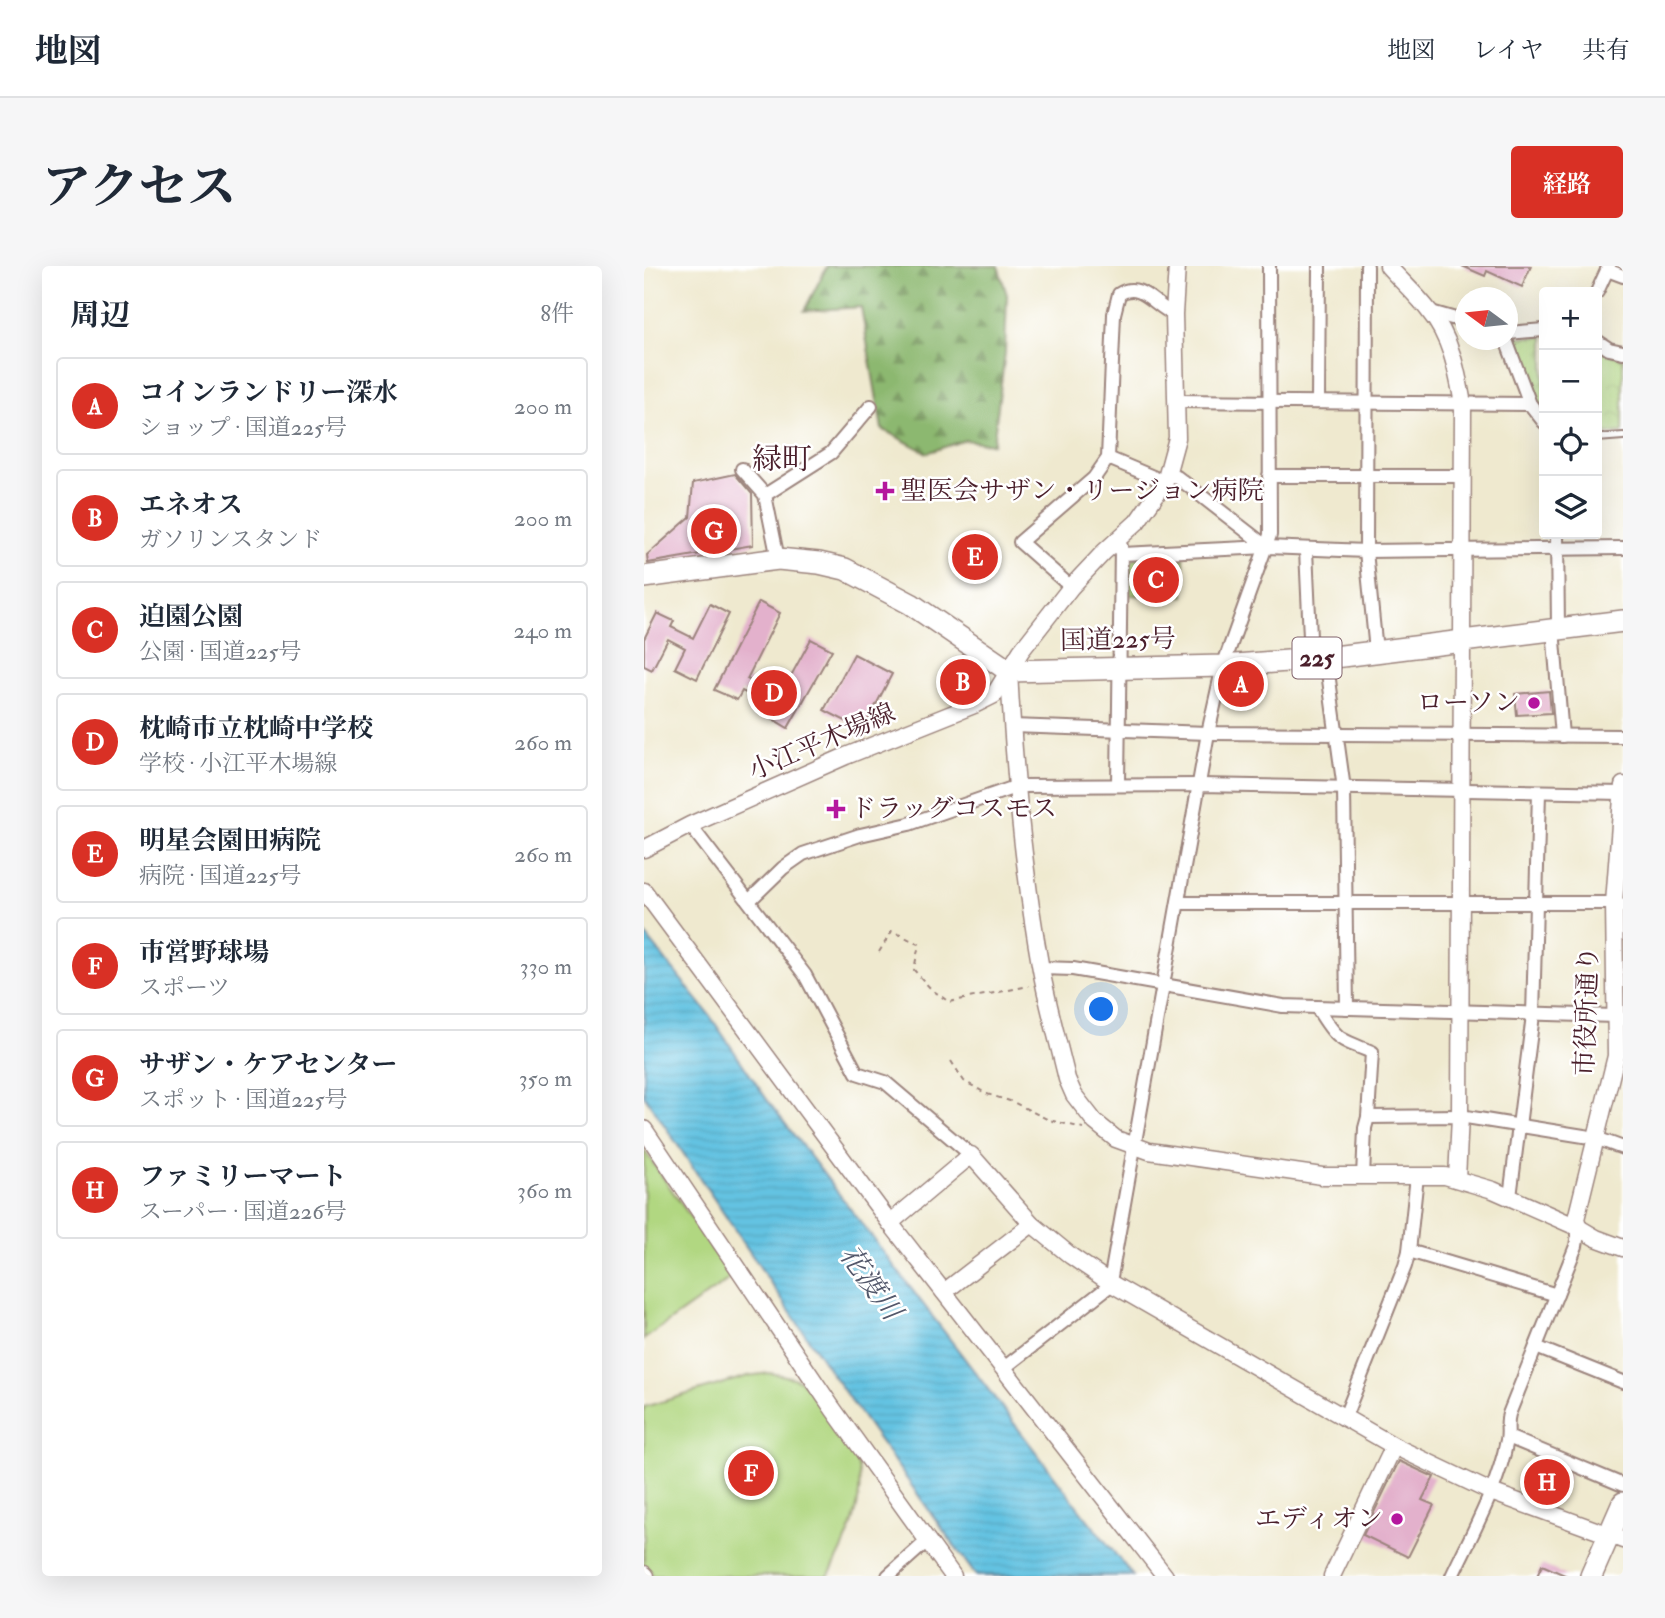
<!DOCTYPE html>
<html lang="ja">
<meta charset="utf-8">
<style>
:root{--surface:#fff;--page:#f6f6f7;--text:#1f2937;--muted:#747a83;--line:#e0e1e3;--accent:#d93025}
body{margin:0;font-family:"IM FELL Double Pica","Noto Serif JP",serif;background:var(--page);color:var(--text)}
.controls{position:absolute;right:21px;top:21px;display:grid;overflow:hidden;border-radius:7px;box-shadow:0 7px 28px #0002}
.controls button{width:63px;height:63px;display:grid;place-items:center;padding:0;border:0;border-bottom:2px solid var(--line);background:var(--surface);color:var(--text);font:35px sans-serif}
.compass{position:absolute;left:811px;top:21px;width:63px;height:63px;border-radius:50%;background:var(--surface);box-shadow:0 7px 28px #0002;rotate:285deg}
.you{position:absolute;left:458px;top:744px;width:24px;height:24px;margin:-18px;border:5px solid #fff;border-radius:50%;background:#1a73e8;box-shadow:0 0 0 10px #1a73e833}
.badge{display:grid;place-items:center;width:46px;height:46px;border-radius:50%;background:var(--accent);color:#fff;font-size:23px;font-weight:700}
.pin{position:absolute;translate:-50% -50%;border:4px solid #fff;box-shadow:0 2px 7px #0006}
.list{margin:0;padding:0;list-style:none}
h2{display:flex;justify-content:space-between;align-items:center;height:91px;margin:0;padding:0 28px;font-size:30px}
h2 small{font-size:23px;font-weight:400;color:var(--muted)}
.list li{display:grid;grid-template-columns:46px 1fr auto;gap:21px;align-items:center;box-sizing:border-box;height:98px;margin:0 14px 14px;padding:0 14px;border:2px solid var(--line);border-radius:7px}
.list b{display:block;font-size:26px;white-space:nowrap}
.list p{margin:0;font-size:23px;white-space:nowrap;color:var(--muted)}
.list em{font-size:23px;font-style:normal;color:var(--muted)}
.icon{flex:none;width:38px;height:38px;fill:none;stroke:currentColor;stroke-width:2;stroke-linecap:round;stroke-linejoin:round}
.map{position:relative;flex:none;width:979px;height:1310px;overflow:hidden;border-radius:7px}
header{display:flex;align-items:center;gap:42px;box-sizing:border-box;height:98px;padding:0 35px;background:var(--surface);border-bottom:2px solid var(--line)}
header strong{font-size:33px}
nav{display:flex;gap:38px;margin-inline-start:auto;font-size:24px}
.intro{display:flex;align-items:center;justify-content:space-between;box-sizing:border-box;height:168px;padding:0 42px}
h1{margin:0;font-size:49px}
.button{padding:18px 32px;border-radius:7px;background:var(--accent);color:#fff;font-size:24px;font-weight:700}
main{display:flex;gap:42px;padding:0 42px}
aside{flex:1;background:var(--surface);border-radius:7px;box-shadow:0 7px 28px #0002}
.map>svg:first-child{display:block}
.forest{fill:url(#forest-firs);stroke:#6b6c4d;stroke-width:2}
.park{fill:url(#park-crowns);stroke:#7e7b56;stroke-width:2}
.garden{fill:#b1d781;stroke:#7e7b56;stroke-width:2}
.water{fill:url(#water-rules);stroke:#577186;stroke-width:2}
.building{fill:#e3b1cc}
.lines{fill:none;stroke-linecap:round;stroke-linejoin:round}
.lane-casing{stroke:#9c847d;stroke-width:10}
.street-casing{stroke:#9c847d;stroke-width:16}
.secondary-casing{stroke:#9c847d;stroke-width:19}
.highway-casing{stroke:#9c847d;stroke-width:24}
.path{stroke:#9c847d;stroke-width:2;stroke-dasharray:5 5;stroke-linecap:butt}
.lane{stroke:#fff;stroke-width:6}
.street{stroke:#fff;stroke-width:12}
.secondary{stroke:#fff;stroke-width:16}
.highway{stroke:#fff;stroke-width:21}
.poi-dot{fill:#b5179e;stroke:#fff;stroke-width:2.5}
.labels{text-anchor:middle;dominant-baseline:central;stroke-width:5;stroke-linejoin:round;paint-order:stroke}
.shield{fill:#fff;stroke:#80626b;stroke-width:2}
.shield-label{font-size:24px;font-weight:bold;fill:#4a1f2b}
.poi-label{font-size:26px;fill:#4a1f2b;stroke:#fff;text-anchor:start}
.street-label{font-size:26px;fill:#4a1f2b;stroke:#fff}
.water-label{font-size:28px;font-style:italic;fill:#53586b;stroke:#fff}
.quarter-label{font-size:30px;fill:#4a1f2b;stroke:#fff}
</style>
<header>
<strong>地図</strong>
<nav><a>地図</a><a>レイヤ</a><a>共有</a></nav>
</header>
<div class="intro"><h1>アクセス</h1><a class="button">経路</a></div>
<main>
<aside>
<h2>周辺<small>8件</small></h2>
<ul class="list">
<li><span class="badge">A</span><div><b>コインランドリー深水</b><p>ショップ · 国道225号</p></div><em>200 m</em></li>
<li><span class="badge">B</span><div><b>エネオス</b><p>ガソリンスタンド</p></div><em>200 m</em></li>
<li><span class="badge">C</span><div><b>迫園公園</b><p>公園 · 国道225号</p></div><em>240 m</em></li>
<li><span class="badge">D</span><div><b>枕崎市立枕崎中学校</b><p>学校 · 小江平木場線</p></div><em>260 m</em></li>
<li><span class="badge">E</span><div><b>明星会園田病院</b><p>病院 · 国道225号</p></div><em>260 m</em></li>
<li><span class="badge">F</span><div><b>市営野球場</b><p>スポーツ</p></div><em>330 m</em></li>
<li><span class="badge">G</span><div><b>サザン・ケアセンター</b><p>スポット · 国道225号</p></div><em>350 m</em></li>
<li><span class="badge">H</span><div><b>ファミリーマート</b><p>スーパー · 国道226号</p></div><em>360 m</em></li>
</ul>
</aside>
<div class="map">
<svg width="979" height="1310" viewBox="0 0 979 1310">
<defs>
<pattern id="forest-firs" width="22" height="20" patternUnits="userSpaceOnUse" patternTransform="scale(1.75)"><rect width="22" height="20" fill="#8cb86f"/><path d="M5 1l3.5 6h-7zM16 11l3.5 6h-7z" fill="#74955b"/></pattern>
<pattern id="park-crowns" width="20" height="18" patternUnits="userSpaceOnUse" patternTransform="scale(1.75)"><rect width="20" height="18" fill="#b1d781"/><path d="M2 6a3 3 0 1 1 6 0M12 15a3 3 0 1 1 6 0" fill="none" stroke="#9ab870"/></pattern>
<pattern id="water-rules" width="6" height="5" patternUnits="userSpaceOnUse" patternTransform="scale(1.75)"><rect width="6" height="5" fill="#64c3e2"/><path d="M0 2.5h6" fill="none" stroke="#58a7c2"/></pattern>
</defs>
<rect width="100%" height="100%" fill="#fff"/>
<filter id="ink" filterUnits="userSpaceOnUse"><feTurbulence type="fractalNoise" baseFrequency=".0143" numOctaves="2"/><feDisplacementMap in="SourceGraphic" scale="14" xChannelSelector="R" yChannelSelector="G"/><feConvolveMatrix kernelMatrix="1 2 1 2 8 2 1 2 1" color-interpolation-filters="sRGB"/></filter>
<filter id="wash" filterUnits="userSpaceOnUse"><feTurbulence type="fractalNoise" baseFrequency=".00686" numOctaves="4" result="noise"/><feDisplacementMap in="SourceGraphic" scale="28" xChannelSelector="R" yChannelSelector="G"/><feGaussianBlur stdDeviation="1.57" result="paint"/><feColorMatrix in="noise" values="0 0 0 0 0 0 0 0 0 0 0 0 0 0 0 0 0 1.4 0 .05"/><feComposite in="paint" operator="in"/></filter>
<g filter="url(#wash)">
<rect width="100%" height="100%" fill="#efe9cf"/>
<!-- forest -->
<polygon class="forest" points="183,0 354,0 363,29 361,87 349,178 321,174 283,187 238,163 217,41 160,45"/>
<!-- park -->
<g class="park">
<polygon points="872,71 900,71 900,144 886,123 869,78"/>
<polygon points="953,82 979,93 979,166 953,169"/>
<polygon points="491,292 540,292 540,330 484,329 484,300"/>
</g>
<!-- garden -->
<g class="garden">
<polygon points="0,884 88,1011 0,1073"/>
<path d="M125 1107C166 1113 160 1117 182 1147 191 1160 205 1173 210 1187 226 1227 204 1276 184 1310H10L0 1299V1141L104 1110Z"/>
</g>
<!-- water -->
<polygon class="water" points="0,667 64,747 124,835 440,1249 489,1310 332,1310 190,1111 0,829"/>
<g id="blocks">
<!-- building -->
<g class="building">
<polygon points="818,0 887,0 878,21 843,5 841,10"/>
<polygon points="91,208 108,228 109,279 4,297 3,289 46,251 49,217"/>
<polygon points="115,336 136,347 103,413 136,430 167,373 188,384 144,462 124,450 129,440 98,425 93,434 70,424"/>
<polygon points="66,338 85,348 53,413 31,402 41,382 24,373 8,404 0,400 0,373 13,347 30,355 27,361 49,372"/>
<polygon points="210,388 248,408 219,464 180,444"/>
<polygon points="905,425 907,447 873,449 871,428"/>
<polygon points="755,1195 790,1211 778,1234 790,1239 764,1291 719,1269"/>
<polygon points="890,1199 899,1202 900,1200 925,1209 915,1237 880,1224"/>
<polygon points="898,1299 923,1310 893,1310"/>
</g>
</g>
</g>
<g filter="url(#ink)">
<use href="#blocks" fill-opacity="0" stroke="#9c847d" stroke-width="2"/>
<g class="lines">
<defs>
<polyline id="lane" points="953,172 979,170"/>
<g id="street">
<polyline points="723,0 722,285 732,385"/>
<polyline points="963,4 979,10"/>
<polyline points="953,26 965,0"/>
<polyline points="787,46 822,56"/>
<polyline points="864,67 900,64"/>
<polyline points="862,74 886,138 900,156"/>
<polyline points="953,75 965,83 979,86"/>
<polyline points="532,135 886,138"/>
<polyline points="674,136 675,0"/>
<polyline points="464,192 521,216"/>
<polyline points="98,203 121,229 134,293"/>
<polyline points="525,208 533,211 623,281"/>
<polyline points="625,210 820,210"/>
<polyline points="121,229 187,187 227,140"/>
<polyline points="913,268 914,362"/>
<polyline points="662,284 667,393"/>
<polyline points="478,288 623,281 722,285 979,282"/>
<path d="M427 321 376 276 450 212 464 192 470 48 475 28C497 14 511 41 530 48"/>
<polyline points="909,363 918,470"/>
<polyline points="682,392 700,523 703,742"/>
<polyline points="368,460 564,467 979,470"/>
<polyline points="474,518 477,280"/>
<polyline points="46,559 161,709 213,807 241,816 327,889"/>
<polyline points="105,635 139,602 159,588 216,569 265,558 374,520 556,519 978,527"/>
<polyline points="534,637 970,637 979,640"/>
<polyline points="397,702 429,703 639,740 971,750 979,753"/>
<path d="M674 743C693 774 694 773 728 786L724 851 721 862 719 911"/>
<polyline points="724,851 816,850 952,872 979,882"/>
<polyline points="866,931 889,749 895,526"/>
<polyline points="765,985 913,1029"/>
<polyline points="466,1016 564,467 579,400 626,269 625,0"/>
<polyline points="892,1081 979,1116"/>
<polyline points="360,1102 468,1018"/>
<polyline points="700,1153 761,1000 765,985 773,910"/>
<polyline points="864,1171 979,1219"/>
<polyline points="244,1310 283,1275"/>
<path d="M808 1310C828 1267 854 1222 863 1174 865 1166 862 1158 865 1148L932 980 935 962"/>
</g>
<g id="secondary">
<path d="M744 0C757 15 773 29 785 45 807 71 813 105 819 138L816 850 813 913"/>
<path d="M365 405C370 503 379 602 396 698 403 737 414 775 423 813L430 829 451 856 472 873 505 885 678 910H801L849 924 935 962"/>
<polyline points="979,519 970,637 972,790 932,953 935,962 952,972 979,982"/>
<polyline points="0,583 46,559 202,490 330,439 350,429 377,385 427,321 460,286 493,256 521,216 533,172 530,48 533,0"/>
<polyline points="0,625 246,957 521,1310"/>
<polyline points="0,863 189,1143 309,1310"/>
<polyline points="246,957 327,889 388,958 427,990 468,1018 750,1180 847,1226 979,1274"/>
<polyline points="300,1026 388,958"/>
<polyline points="0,1308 2,1310"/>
<polyline points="688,1310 750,1180"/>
</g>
<g id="highway">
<polyline points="0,311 134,293 175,297 201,303 267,338 365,405 579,400 682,392 979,355"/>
<polyline points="947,1310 979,1237"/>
</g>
</defs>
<!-- lane casing -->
<use href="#lane" class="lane-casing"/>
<!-- street casing -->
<use href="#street" class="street-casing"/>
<!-- secondary casing -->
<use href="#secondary" class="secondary-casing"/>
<!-- highway casing -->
<use href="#highway" class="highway-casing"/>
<!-- path -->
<g class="path">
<polyline points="235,686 248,665 275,678 270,704 287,723 305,736 385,720"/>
<polyline points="307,795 320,815 343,828 369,836 405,854 439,862"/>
</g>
<!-- lane -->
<use href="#lane" class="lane"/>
<!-- street -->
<use href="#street" class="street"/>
<!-- secondary -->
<use href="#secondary" class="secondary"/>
<!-- highway -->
<use href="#highway" class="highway"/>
</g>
</g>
<!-- markers -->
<g class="poi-dot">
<path d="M237.5 214.5h7v7h7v7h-7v7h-7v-7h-7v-7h7z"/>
<circle cx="890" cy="437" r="7"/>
<path d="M188.5 532.5h7v7h7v7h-7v7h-7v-7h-7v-7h7z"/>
<circle cx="753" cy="1253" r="7"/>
</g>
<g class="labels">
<!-- shield labels -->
<rect class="shield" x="648.5" y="371.5" width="49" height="41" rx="5"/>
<g class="shield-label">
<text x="673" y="392">225</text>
</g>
<!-- poi labels -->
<g class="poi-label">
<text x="257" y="225">聖医会サザン・リージョン病院</text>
<text x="876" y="437" text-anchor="end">ローソン</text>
<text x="206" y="543">ドラッグコスモス</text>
<text x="739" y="1253" text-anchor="end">エディオン</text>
</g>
<!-- street labels -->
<g class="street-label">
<text transform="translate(474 374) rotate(-1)">国道225号</text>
<text transform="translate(178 476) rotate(-23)">小江平木場線</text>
<text transform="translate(943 745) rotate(-88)">市役所通り</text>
</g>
<!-- water labels -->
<g class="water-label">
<text transform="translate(226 1017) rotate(54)">花渡川</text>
</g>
<!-- quarter labels -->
<g class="quarter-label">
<text x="138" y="193">緑町</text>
</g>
</g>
</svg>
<div class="controls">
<button>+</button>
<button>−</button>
<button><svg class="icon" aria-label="locate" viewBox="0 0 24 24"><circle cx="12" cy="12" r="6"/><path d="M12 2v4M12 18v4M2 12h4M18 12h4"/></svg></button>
<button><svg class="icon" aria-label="layers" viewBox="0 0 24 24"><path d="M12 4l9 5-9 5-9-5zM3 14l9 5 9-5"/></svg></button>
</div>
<svg class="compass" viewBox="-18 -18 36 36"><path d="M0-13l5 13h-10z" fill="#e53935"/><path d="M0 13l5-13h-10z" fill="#747a83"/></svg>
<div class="you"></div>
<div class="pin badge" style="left:597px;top:418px">A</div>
<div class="pin badge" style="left:319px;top:416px">B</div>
<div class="pin badge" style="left:512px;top:314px">C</div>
<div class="pin badge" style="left:130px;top:427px">D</div>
<div class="pin badge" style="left:331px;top:291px">E</div>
<div class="pin badge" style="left:107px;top:1207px">F</div>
<div class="pin badge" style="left:70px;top:265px">G</div>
<div class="pin badge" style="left:903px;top:1216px">H</div>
</div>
</main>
